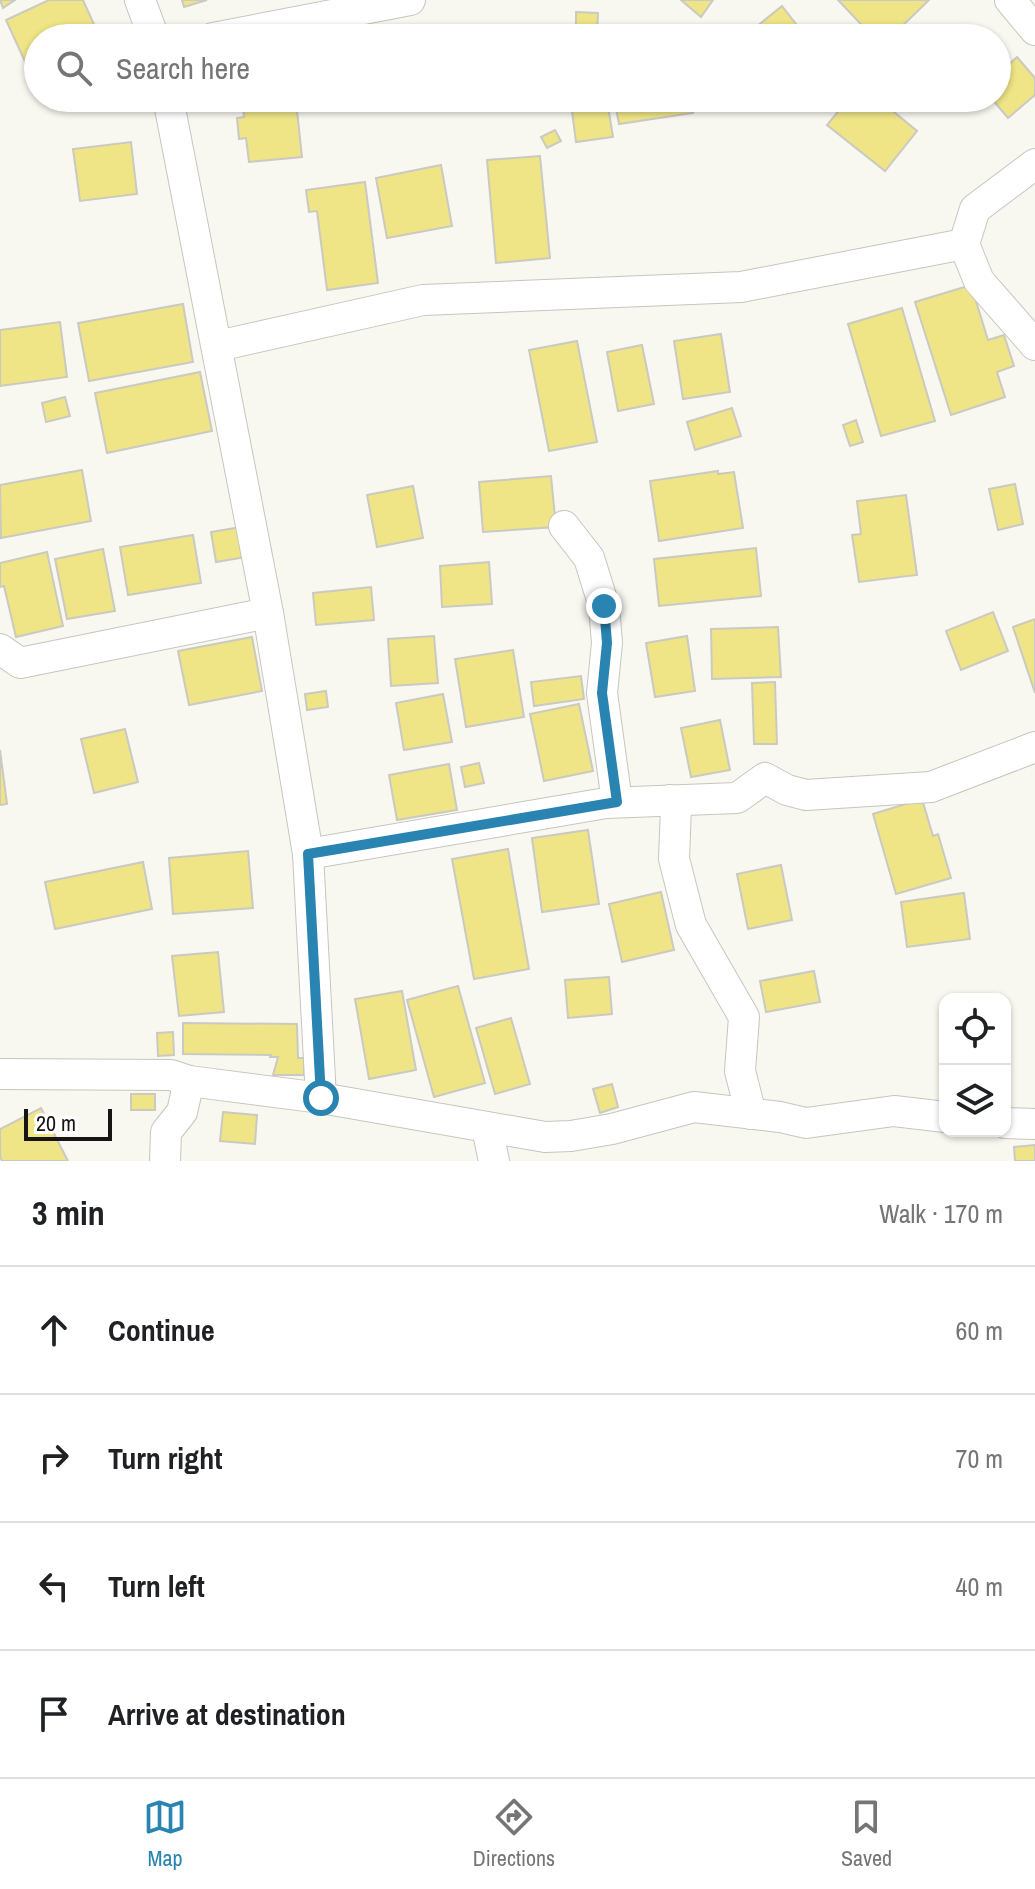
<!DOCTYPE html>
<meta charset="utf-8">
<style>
:root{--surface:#fff;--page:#f2f2f2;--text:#202124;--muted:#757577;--line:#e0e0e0;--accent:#2984b1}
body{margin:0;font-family:"Archivo Narrow",sans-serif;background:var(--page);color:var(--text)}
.controls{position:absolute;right:24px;bottom:24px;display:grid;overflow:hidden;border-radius:16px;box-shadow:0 2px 6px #0004}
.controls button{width:72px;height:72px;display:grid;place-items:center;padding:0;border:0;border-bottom:2px solid var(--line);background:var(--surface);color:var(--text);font:40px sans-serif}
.scale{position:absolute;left:24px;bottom:20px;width:88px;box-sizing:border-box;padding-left:8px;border:4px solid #161513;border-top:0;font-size:22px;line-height:28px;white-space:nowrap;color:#161513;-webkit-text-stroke:6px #fff;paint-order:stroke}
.stop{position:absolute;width:24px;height:24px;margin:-18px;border:6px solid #2984b1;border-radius:50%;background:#fff}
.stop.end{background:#2984b1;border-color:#fff;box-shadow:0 2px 8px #0008}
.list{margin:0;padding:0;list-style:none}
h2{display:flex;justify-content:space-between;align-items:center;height:104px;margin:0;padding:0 32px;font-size:34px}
h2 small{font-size:26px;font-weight:400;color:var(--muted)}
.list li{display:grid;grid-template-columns:52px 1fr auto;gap:24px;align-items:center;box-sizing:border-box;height:128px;padding:0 32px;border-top:2px solid var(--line)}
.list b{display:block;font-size:30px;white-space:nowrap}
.list em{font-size:26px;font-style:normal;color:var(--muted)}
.icon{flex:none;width:44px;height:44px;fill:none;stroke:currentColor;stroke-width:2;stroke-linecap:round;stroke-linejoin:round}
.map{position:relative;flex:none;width:1035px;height:1161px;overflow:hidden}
.search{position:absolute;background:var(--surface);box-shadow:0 2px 6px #0004;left:24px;right:24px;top:24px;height:88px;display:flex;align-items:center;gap:20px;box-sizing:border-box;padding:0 28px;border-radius:44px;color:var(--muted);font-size:30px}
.sheet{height:616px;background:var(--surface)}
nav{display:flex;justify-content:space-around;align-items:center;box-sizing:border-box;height:112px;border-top:2px solid var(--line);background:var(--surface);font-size:22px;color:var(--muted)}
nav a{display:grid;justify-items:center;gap:4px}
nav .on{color:var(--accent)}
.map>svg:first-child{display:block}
.building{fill:#efe586;stroke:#cac9c2;stroke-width:2}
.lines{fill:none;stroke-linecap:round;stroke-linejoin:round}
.street-casing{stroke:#c6c6bf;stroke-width:32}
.street{stroke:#fff;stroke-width:30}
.route{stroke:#2984b1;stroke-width:10}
</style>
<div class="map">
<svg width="1035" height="1161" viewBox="0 0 1035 1161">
<rect width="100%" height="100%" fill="#f8f8f0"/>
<!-- building -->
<g class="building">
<polygon points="0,0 15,0 3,8"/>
<polygon points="49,0 83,0 97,31 82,38 38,38 38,59 26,64 6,20"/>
<polygon points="182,0 207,0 184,7"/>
<polygon points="681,0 713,0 701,17"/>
<polygon points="838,0 929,0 890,38 874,38"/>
<polygon points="782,6 807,38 756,38 751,31"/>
<polygon points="576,12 598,13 597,38 576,38"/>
<polygon points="1017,57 1035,78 1035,95 1008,118 991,98 997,98 997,75"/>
<polygon points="233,98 290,98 290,99 234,105"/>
<polygon points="614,98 691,98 693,113 619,124"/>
<polygon points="803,98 827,98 812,110"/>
<polygon points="849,98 877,98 917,131 885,171 827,125"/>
<polygon points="296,101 302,157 249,162 246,138 239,139 237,118 244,117 243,107"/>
<polygon points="608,106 613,137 576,142 572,111"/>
<polygon points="555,130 561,141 547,148 541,137"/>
<polygon points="131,142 137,194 80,201 73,149"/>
<polygon points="540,156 550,258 496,263 487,160"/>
<polygon points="441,165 452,226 387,238 376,178"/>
<polygon points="365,182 378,283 327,290 317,211 309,212 306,190"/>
<polygon points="971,285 988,340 1004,335 1014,366 997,372 1005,397 951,415 915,302"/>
<polygon points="183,304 193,362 89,381 78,323"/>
<polygon points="902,308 935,421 881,436 848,324"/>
<polygon points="60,322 67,377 0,386 0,330"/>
<polygon points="721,334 730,392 683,399 674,341"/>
<polygon points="577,341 597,442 549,451 529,350"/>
<polygon points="642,345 654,404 618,411 607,352"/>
<polygon points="200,372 212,431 107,453 95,393"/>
<polygon points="65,397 70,416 46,422 42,403"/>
<polygon points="732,408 741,436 695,450 687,422"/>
<polygon points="856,420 863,442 850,446 843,425"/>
<polygon points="82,470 91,521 1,538 0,485"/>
<polygon points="718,471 718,474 734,472 743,528 659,541 650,481"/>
<polygon points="551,476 556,527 483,532 479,482"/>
<polygon points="1015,484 1023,524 998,530 989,489"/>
<polygon points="413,486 423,538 377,547 367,495"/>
<polygon points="906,495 917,575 859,582 852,535 861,534 857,501"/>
<polygon points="241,527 246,557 216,562 211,532"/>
<polygon points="193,535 201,583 128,595 120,547"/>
<polygon points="756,548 761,596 659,606 654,559"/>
<polygon points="103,549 115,611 67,619 55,559"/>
<polygon points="47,552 63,626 16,637 4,586 0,587 0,563"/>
<polygon points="489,562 492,604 442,607 440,566"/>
<polygon points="371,587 374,620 316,625 313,593"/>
<polygon points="993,612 1008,651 961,670 946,631"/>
<polygon points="1035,619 1035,693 1013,627"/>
<polygon points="778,627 781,677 712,679 711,629"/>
<polygon points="434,636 438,683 391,686 388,639"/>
<polygon points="687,636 695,691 655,697 646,643"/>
<polygon points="252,637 262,691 189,705 178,651"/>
<polygon points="513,650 524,717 466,727 455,659"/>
<polygon points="581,676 584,699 534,706 531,682"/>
<polygon points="775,682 777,744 754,744 752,683"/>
<polygon points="326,691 328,707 307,710 305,694"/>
<polygon points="443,694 452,742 404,750 396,703"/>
<polygon points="579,704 593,771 544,781 530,714"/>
<polygon points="720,720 730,770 691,777 681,728"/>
<polygon points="125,729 138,782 94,793 81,739"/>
<polygon points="0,750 7,804 0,805"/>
<polygon points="479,763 484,783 465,787 461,767"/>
<polygon points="449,764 457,810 397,820 389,775"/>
<polygon points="922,799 933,836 938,834 951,878 896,894 873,814"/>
<polygon points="588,830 599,904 542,912 532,838"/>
<polygon points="508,849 529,969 474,979 452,859"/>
<polygon points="248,851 253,908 173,914 169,858"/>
<polygon points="143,862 152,909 55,929 45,882"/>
<polygon points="781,865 792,920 748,929 737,874"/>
<polygon points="661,892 674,950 622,962 609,904"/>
<polygon points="964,893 970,939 907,947 901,902"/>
<polygon points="218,952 224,1012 179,1016 172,956"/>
<polygon points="814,971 820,1002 766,1012 760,981"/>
<polygon points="609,977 612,1014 568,1018 565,980"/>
<polygon points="458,986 485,1083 434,1097 407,1000"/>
<polygon points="402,991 416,1070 369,1079 355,999"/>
<polygon points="511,1018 530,1084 495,1094 476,1028"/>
<polygon points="183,1023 297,1024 298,1058 304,1058 304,1075 273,1075 278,1057 270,1057 271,1055 183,1054"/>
<polygon points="173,1032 174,1055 158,1056 157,1033"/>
<polygon points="612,1084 618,1107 600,1113 593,1089"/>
<rect x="131" y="1094" width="24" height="16"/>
<polygon points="41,1108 68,1161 2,1161 0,1156 0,1129"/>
<polygon points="223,1112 257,1115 255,1144 220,1141"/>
<polygon points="1035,1145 1035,1161 1015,1161 1014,1147"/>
</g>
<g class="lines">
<defs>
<g id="street">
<polyline points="140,0 154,38"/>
<polyline points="1010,0 1035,30"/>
<polyline points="213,38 410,0"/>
<polyline points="168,98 268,613 308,854 321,1098"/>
<polyline points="1035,164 975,209 964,244 979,281 1035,345"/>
<polyline points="218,346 423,300 741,287 964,244"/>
<polyline points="564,526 589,558 604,606 607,643 602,693 617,802"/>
<polyline points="0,649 20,663 268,613"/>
<polyline points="670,800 676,807 674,859 691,925 744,1017 740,1071 751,1114"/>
<polyline points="308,854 606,803 737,798 765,778 787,790 806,795 931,787 1035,747"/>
<polyline points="0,1074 171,1075 189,1081"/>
<polyline points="1005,1123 1035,1124"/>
<polyline points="487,1128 494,1161"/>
<polyline points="165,1161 166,1132 182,1112 189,1081 321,1098 545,1137 571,1136 612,1129 694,1107 780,1117 806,1123 894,1111 945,1117"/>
</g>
</defs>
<!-- street casing -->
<use href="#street" class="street-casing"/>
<!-- street -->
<use href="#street" class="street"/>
</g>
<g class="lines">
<!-- route -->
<polyline class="route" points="321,1098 308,854 617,802 602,693 607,643 604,606"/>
</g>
</svg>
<div class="controls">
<button><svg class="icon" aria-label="locate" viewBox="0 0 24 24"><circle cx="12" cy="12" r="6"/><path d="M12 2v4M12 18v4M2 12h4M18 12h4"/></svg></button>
<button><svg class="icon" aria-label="layers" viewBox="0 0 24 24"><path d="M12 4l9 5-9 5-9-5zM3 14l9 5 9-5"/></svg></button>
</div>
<div class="scale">20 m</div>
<div class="stop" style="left:321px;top:1098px"></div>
<div class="stop end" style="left:604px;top:606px"></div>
<div class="search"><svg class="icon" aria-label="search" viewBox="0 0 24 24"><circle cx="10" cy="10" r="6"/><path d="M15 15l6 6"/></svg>Search here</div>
</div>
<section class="sheet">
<h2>3 min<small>Walk · 170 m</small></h2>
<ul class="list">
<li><svg class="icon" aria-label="ahead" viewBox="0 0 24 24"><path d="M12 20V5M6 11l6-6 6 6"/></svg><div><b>Continue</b></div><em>60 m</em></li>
<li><svg class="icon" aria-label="right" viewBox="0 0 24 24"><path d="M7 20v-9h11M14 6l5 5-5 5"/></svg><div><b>Turn right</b></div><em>70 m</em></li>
<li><svg class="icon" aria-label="left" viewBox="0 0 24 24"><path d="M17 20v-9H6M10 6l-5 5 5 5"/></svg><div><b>Turn left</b></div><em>40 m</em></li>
<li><svg class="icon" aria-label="arrive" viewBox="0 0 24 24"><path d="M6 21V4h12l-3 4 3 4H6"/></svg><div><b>Arrive at destination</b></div></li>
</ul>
</section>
<nav>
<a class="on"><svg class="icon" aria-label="map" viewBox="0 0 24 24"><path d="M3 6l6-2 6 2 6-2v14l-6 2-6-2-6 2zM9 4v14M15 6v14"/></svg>Map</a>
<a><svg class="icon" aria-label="directions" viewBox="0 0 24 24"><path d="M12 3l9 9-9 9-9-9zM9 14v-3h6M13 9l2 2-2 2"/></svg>Directions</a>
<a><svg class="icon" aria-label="saved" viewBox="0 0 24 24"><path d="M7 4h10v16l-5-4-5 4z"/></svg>Saved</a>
</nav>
